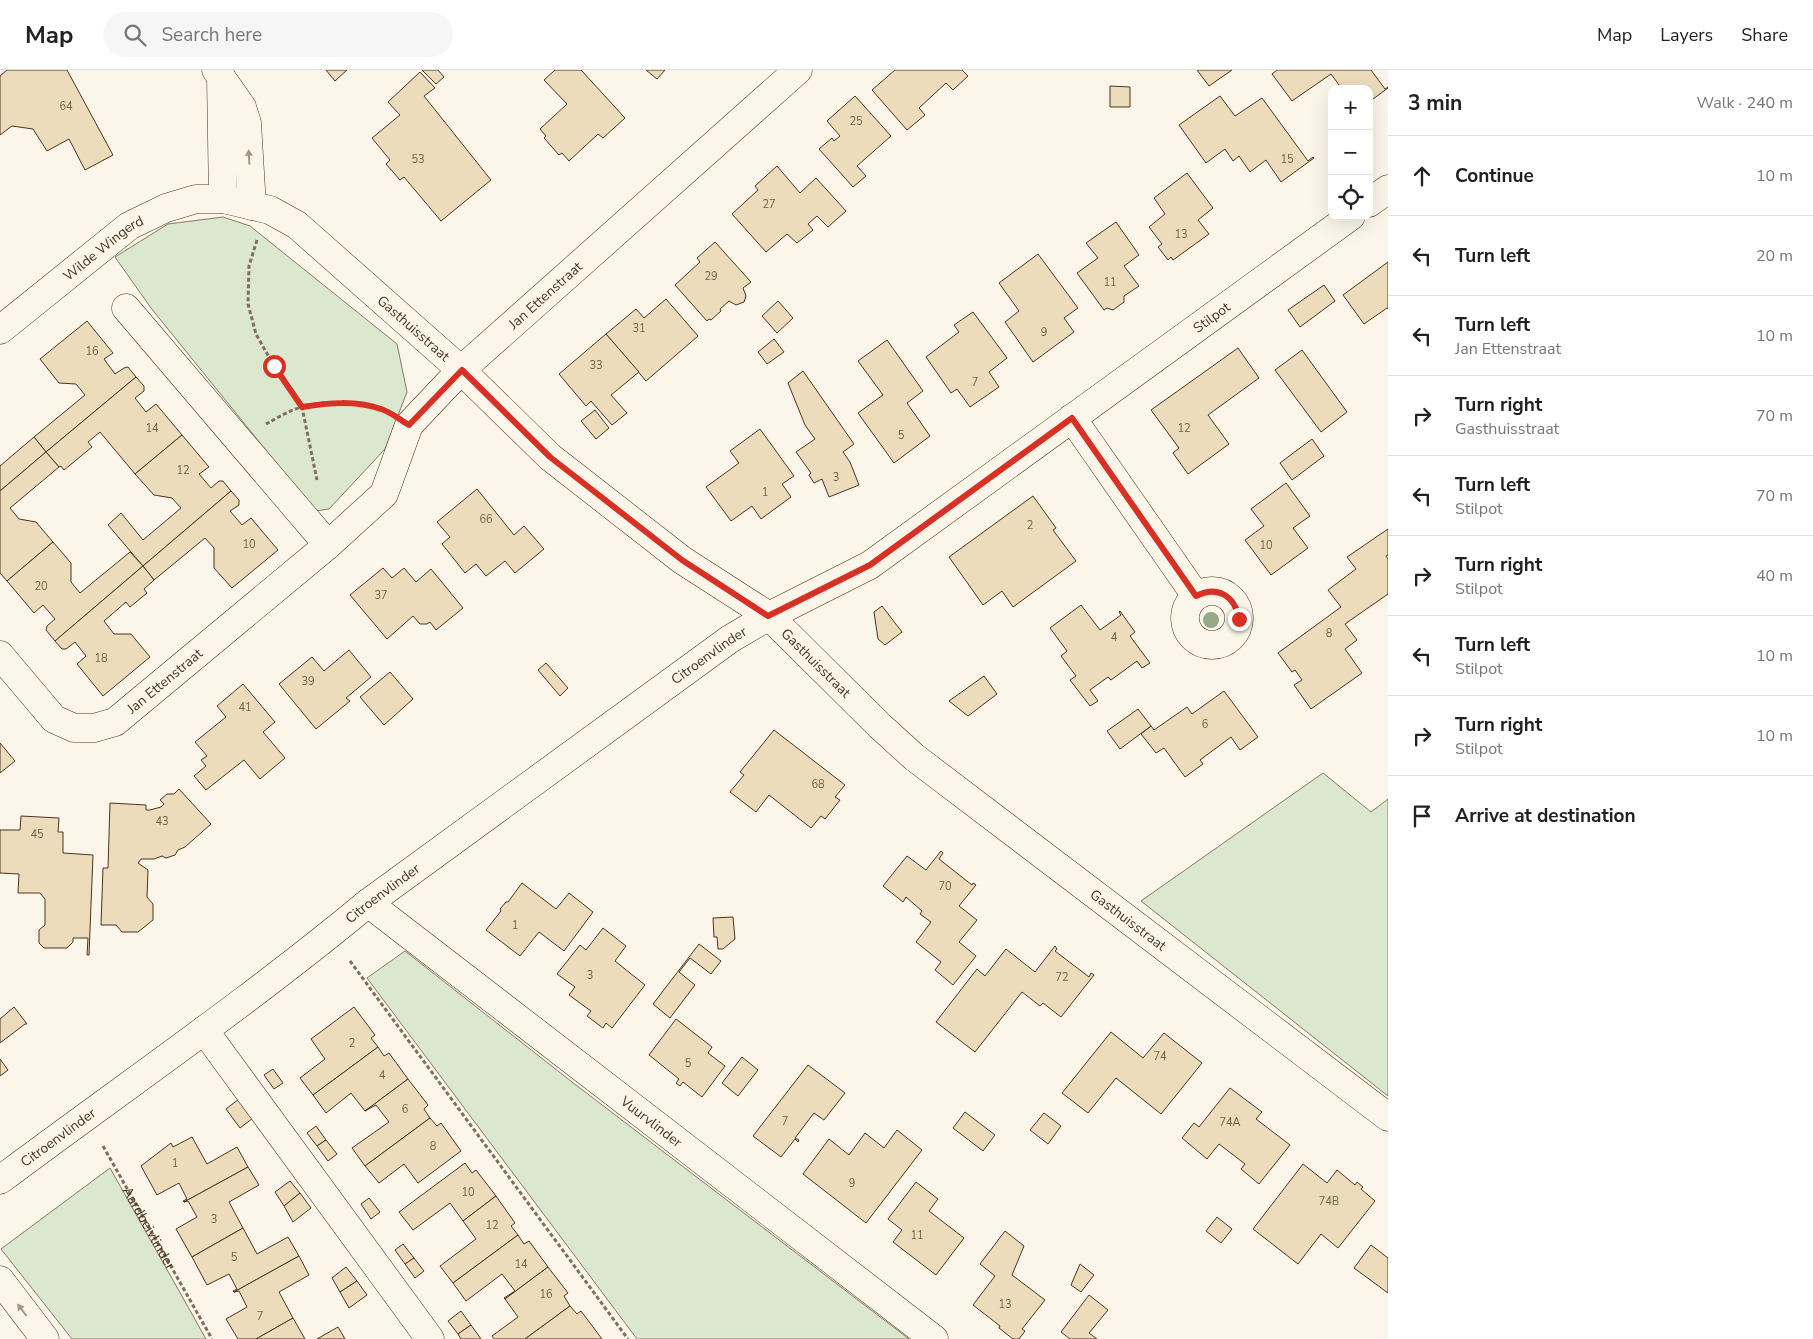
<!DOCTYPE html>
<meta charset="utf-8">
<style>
:root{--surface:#fff;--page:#f6f6f6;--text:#222;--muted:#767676;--line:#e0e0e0}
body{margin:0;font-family:"Nunito Sans",sans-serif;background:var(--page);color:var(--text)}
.controls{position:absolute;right:15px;top:15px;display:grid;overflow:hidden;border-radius:10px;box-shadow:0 5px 20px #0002}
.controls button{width:45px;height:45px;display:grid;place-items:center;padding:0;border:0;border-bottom:1px solid var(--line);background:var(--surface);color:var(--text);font:25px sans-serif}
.stop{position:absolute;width:15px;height:15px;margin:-11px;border:4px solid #d93025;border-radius:50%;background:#fff}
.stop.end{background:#d93025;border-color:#fff;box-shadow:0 1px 5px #0008}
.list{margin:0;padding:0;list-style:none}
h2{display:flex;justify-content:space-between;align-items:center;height:65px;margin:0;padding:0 20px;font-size:21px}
h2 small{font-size:16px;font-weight:400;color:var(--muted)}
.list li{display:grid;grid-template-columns:32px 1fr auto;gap:15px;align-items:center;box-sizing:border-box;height:80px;padding:0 20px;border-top:1px solid var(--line)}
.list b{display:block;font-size:19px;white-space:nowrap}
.list p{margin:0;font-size:16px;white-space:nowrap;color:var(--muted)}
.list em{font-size:16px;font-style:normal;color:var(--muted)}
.icon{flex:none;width:28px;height:28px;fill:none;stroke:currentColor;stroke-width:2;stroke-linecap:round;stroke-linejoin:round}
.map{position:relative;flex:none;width:1388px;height:1269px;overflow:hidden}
header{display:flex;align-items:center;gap:30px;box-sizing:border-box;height:70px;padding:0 25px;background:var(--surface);border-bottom:1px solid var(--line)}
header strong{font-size:24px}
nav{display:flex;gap:28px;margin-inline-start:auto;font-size:18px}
.search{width:350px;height:45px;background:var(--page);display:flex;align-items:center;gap:12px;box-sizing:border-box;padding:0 18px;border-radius:28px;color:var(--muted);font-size:19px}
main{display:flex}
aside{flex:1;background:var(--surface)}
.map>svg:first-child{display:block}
.green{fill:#dce7d0;stroke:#887966}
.building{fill:#ecdcbc;stroke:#4a3520}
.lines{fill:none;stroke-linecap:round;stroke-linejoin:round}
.minor-casing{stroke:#4a3520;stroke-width:29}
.path{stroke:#7f6f5c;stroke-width:3;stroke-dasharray:4 2.5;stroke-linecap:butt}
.minor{stroke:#fbf6e9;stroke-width:28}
.tree{fill:#96a887}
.oneway{fill:#a29684}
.route{stroke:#d93025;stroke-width:6}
.labels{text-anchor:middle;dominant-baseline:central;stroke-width:4;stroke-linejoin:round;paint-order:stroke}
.number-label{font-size:11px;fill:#725f47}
.street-label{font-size:14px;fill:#4a3520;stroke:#fbf6e9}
</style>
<header>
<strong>Map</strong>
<div class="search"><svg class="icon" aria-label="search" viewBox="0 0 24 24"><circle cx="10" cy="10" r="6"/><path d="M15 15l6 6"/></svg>Search here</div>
<nav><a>Map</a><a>Layers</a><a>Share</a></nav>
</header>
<main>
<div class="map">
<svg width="1388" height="1269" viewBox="0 0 1388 1269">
<rect width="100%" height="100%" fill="#fbf6e9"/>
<!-- green -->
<g class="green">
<polygon points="223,147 250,156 397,274 407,322 385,379 329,439 315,441 151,238 115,187 168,154"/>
<polygon points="1323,703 1371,742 1388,729 1388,1026 1141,831"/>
<polygon points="405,881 572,1012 909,1269 637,1269 367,908"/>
<polygon points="110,1098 206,1269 72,1269 1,1179"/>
</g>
<!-- building -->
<g class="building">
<polygon points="7,0 67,0 113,85 85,100 69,69 47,81 33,59 12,56 0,65 0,6"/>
<polygon points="326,0 347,0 335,11"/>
<polygon points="422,0 438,0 444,7 436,14"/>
<polygon points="555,0 581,0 625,48 603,68 598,64 569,91 562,83 559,85 544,68 546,66 540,59 567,34 544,10"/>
<polygon points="646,0 665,0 657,9"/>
<polygon points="895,0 962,0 968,6 953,20 946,13 919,38 925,45 907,60 872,20"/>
<polygon points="1197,0 1232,0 1209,16"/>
<polygon points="1277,0 1371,0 1385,19 1388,17 1388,18 1369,32 1369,19 1342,19 1331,4 1292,31 1272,4"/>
<polygon points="420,2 435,18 424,26 491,110 441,151 404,107 400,110 386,94 390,90 372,68 400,45 388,32"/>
<polygon points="1110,16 1130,17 1130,37 1110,37"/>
<polygon points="855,26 891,66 857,96 866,106 853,117 819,79 832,68 834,71 840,66 827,51"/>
<polygon points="1220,26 1235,46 1262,28 1308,91 1313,87 1314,88 1281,112 1266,90 1250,102 1239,86 1233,91 1225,79 1206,93 1179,55"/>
<polygon points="777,96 800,123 816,108 846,141 828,157 817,146 808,154 813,160 797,173 787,164 766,182 732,144 758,120 755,116"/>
<polygon points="1187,103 1213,138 1198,150 1209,164 1173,190 1171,187 1168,190 1158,177 1162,174 1149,157 1165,144 1154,128"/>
<polygon points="1116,152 1139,185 1124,196 1139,216 1124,226 1124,232 1113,240 1107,238 1104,240 1077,203 1098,188 1086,173"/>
<polygon points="715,172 751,212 743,218 746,226 744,232 736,235 729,231 720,239 721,241 711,250 709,249 707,251 675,215 700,192 697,188"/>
<polygon points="1038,184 1078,238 1064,248 1074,262 1033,292 1005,252 1019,241 999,213"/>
<polygon points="1388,192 1388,239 1387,238 1364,254 1343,225"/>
<polygon points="1324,215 1335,231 1300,257 1288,240"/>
<polygon points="666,229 698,266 646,311 606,264 636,239 644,248"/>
<polygon points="778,231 793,248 777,263 762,246"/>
<polygon points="973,242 1007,288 989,302 999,317 970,337 957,319 951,323 926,287 959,262 954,255"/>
<polygon points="87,251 113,283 104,289 115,304 124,298 128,297 136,307 46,382 34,367 85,325 76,314 59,313 40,289"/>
<polygon points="606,264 639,302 611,325 627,343 612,355 591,331 586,336 559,304"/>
<polygon points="774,269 784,282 767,294 758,282"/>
<polygon points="887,270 923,321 907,333 930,366 894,393 858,343 883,325 858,291"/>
<polygon points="1238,278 1259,308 1208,345 1229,374 1188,404 1173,383 1179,378 1151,340"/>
<polygon points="1302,280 1347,342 1321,362 1275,300"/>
<polygon points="803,301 854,374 843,382 850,392 859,415 829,427 822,409 814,413 809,405 811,403 796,382 815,369 805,355 788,313"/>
<polygon points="136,307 144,316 144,321 135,328 146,342 156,334 182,365 135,404 100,362 88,372 92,377 64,400 61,396 59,397 46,382"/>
<polygon points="595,340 609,358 596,369 581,351"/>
<polygon points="760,359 794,406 782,414 791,427 761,449 752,436 731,451 706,417 739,393 730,381"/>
<polygon points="182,365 209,397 199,404 211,418 219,411 223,411 231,421 143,496 108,455 121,443 143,470 181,438 172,428 154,425 135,404"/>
<polygon points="34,367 46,382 0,421 0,396"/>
<polygon points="1312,369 1324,386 1292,410 1280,393"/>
<polygon points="46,382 59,397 10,438 19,449 36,452 53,472 7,511 0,503 0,421"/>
<polygon points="1286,413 1310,446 1293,458 1308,478 1271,505 1245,470 1264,456 1251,439"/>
<polygon points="477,419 514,465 524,456 544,479 515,503 505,491 486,506 476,494 465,503 442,474 450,467 437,452"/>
<polygon points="231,421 239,430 239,435 230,441 242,455 251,448 278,480 232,518 214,498 214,478 205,468 154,510 143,496"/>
<polygon points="1033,426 1056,458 1053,460 1076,491 1013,537 1002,521 983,535 949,487"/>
<polygon points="1388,459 1388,485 1386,486 1388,489 1388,524 1345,554 1357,570 1345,579 1362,603 1311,639 1294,615 1302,610 1295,600 1292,602 1278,583 1341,537 1328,520 1356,499 1347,487"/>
<polygon points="53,472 71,493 71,512 80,523 130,482 143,496 55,571 46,560 47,556 55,549 43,535 34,543 7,511"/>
<polygon points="143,496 154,510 144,519 147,523 130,537 126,532 104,551 114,564 131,564 150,587 103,626 77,594 86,586 75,572 66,579 62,579 55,571"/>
<polygon points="383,498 392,508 404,498 416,512 431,499 463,538 436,560 430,552 427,554 420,554 413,546 387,569 350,525"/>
<polygon points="1081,535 1100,560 1121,545 1119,542 1120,541 1135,562 1130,566 1150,593 1142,598 1137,591 1111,610 1108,607 1090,620 1098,631 1090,636 1070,610 1076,606 1061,586 1067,581 1050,558"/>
<polygon points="882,536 902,562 885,575 878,569 874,542"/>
<polygon points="349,580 371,607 346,628 350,631 316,659 279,614 312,587 324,601"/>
<polygon points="546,593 568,618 560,626 538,600"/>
<polygon points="390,602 413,629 384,655 360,627"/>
<polygon points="984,606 997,624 968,646 949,631"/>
<polygon points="243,614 275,652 263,662 285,688 260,709 244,690 206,720 194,706 206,696 201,690 207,686 195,672 226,647 217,636"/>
<polygon points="1224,621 1258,667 1240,680 1231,667 1200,690 1203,694 1185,707 1164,678 1156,683 1141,664 1151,656 1154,660 1187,637 1192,644"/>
<polygon points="1138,639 1151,656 1120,679 1107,661"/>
<polygon points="774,660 845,715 835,727 840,730 825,749 821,746 811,758 769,725 756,742 730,722 744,705 740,702"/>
<polygon points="0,673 15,691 0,703"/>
<polygon points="179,719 211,754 185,777 178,780 175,785 166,788 162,786 154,789 141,789 138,793 148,800 147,827 153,834 153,850 138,862 122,862 116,855 101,855 103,798 108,798 110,733 146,735 146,740 150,740 161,737 164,734 160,730 167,724 174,724"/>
<polygon points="21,746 59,748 58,762 63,762 63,783 93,785 89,885 87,885 88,868 73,868 73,872 67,878 44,878 39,873 39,860 45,855 45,829 40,823 18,823 19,804 0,803 0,760 20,760"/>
<polygon points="941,781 943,783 939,789 972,815 973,813 976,815 959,836 977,850 959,872 976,886 953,915 935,900 941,892 916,872 931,852 920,844 922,841 906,827 903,832 883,816 907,786 926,800"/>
<polygon points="522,813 556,839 569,823 593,842 564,881 539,862 520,886 486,860 501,841 500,839 506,832 508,832"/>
<polygon points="733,847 735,869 723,879 718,879 717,867 714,867 713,848"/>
<polygon points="603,858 626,876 615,891 645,915 612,958 606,953 603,958 587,946 591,941 569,925 575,917 557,904 580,875 586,880"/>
<polygon points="699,874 721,891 711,904 690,888 679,902 695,915 670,948 653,934"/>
<polygon points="1055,876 1057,879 1055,881 1089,907 1091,903 1094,905 1061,947 1043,933 1040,936 1022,922 975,982 936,952 977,899 985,906 1006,879 1035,902"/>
<polygon points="14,937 27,954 25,954 0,973 0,949"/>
<polygon points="354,937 375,965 371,968 378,977 313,1025 300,1008 325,989 311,969"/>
<polygon points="676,949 712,977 708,983 725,996 702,1027 683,1012 680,1016 676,1013 679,1009 649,985"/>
<polygon points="1111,962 1143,988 1164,963 1202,993 1161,1044 1116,1008 1088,1043 1062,1023"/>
<polygon points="378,977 384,986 389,983 408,1009 365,1041 351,1023 326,1043 313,1025"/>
<polygon points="742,987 758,1000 738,1026 722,1013"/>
<polygon points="0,989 8,1000 0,1006"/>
<polygon points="808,995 845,1023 824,1050 814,1043 795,1068 799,1070 798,1072 795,1069 781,1087 753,1066"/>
<polygon points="273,999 283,1013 274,1019 264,1005"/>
<polygon points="408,1009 428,1035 424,1039 430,1048 365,1096 352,1078 389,1052 376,1035 365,1041"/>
<polygon points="1230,1018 1262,1042 1256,1049 1290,1075 1259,1114 1241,1099 1245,1094 1219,1074 1207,1089 1182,1068 1194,1053 1199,1057"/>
<polygon points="239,1029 253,1048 240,1058 226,1039"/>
<polygon points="965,1042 995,1065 983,1081 953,1058"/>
<polygon points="1044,1043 1061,1056 1048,1074 1030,1060"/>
<polygon points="430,1048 437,1056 441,1053 461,1081 418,1113 404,1094 379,1113 365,1096"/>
<polygon points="316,1056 326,1070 317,1076 307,1063"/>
<polygon points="897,1060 922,1080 866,1153 803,1104 829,1069 849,1085 865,1063 884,1078"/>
<polygon points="192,1067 207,1094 237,1077 248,1097 184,1132 183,1131 187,1129 179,1113 157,1125 141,1096 171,1073 173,1077"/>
<polygon points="326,1070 337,1084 328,1091 317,1076"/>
<polygon points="465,1093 472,1103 476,1100 496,1126 463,1151 450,1133 413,1160 399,1142"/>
<polygon points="1303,1094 1327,1113 1337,1100 1355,1115 1357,1112 1363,1117 1361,1119 1375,1131 1338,1178 1321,1164 1298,1194 1253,1159"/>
<polygon points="248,1097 259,1115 229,1132 243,1158 192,1187 176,1159 197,1147 188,1131 184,1132"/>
<polygon points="290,1111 300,1123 284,1136 275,1122"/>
<polygon points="916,1112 938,1129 929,1141 964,1168 936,1205 893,1172 902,1160 888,1149"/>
<polygon points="300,1123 311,1138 293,1152 284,1136"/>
<polygon points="496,1126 515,1153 511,1156 518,1165 453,1213 440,1196 476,1169 463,1151"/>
<polygon points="369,1128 380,1142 371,1149 361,1134"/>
<polygon points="1217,1147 1232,1159 1221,1173 1206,1161"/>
<polygon points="243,1158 257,1184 288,1167 299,1186 234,1222 233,1221 237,1219 229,1204 207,1215 192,1187"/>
<polygon points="1005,1161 1024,1176 1012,1205 1045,1230 1022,1259 1025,1261 1019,1269 1013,1269 999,1258 1000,1256 973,1235 995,1206 980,1194"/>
<polygon points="518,1165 524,1174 529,1171 548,1197 505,1229 504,1228 515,1221 502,1204 466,1231 453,1213"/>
<polygon points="403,1174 414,1188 405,1194 395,1180"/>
<polygon points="1371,1175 1388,1188 1388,1223 1354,1198"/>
<polygon points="299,1186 309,1205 279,1222 293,1248 256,1269 238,1269 226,1249 247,1237 239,1221 234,1222"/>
<polygon points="414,1188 424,1201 415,1208 405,1194"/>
<polygon points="1080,1194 1094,1205 1081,1222 1071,1215"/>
<polygon points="346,1197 357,1211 340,1222 332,1208"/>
<polygon points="548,1197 568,1223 564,1226 570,1236 525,1269 494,1269 492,1266 518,1247 505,1229"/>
<polygon points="357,1211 367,1225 349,1238 340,1222"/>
<polygon points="1089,1225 1108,1240 1089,1263 1097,1269 1070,1269 1061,1262"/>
<polygon points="570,1236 577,1244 581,1241 602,1269 525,1269"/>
<polygon points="461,1241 471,1255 458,1264 448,1251"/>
<polygon points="293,1248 305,1269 256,1269"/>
<polygon points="471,1255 481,1269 461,1269 458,1264"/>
<polygon points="338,1257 345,1269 317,1269"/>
</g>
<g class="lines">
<defs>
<g id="minor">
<polyline points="216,0 242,37 247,53 252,136"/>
<polyline points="221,7 223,129"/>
<polyline points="1369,133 1388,119"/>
<polyline points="126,238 328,475"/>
<path id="s2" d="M0 260 129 156 166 138 196 129H223L270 140 297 155 461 300 550 387 682 490 769 546 880 656 914 687 1388 1047"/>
<polyline points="1072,348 1196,526"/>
<circle cx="1212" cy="548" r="27"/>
<path id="s3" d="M0 585 54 649 74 658H94L115 652 328 475 384 424 409 355 461 300 798 0"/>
<path id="s4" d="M368 833 934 1269"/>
<polyline points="204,960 430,1269"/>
<path id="s5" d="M0 1110C123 1018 250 931 368 833L730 569 769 546 870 495 1351 146"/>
<polyline points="0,1210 45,1269"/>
</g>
</defs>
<!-- minor casing -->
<use href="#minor" class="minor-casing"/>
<!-- path -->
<g class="path">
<polyline points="257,170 249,196 248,234 256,264 274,296 302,337 317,410"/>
<path d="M266 354C277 348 290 340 302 337 327 329 355 333 380 339"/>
<polyline points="350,891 628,1269"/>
<path id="s1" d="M103 1076 212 1269"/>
</g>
<!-- minor -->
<use href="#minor" class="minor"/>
</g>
<!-- trees -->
<circle class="tree" cx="1211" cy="550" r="8"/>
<!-- one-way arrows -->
<defs><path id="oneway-solid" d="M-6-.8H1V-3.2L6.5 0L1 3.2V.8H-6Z" transform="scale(1.25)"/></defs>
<g class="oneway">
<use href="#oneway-solid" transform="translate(249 87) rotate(-93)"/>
<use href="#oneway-solid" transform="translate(22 1240) rotate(-127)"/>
</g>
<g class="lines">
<!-- route -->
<path class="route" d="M274 296 302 337C328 333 355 330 381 339 391 342 400 350 409 355L462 300 550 387 682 490 768 546 870 495 1072 348 1196 526C1218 515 1235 526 1239 549"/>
</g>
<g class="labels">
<!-- number labels -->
<g class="number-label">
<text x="66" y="36">64</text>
<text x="856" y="51">25</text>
<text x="418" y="89">53</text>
<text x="1287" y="89">15</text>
<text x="769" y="134">27</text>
<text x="1181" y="164">13</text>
<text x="711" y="206">29</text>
<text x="1110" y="212">11</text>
<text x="639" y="258">31</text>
<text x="1044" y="262">9</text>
<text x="92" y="281">16</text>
<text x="596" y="295">33</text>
<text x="975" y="312">7</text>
<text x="152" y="358">14</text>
<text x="1184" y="358">12</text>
<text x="901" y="365">5</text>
<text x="183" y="400">12</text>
<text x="836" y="407">3</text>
<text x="765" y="422">1</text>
<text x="486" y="449">66</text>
<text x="1030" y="455">2</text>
<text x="249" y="474">10</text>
<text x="1266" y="475">10</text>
<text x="41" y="516">20</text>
<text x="381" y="525">37</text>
<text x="1329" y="563">8</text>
<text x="1114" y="567">4</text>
<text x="101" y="588">18</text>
<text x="308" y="611">39</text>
<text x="245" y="637">41</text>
<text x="1205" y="654">6</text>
<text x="818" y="714">68</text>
<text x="162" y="751">43</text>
<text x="37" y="764">45</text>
<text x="945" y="816">70</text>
<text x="515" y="855">1</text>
<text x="590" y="905">3</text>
<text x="1062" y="907">72</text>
<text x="352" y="973">2</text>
<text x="1160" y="986">74</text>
<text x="688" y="993">5</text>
<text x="382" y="1005">4</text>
<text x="405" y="1039">6</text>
<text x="785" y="1051">7</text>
<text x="1230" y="1052">74A</text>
<text x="433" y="1076">8</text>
<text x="175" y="1093">1</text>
<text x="852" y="1113">9</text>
<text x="468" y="1122">10</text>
<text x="1329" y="1131">74B</text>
<text x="214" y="1149">3</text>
<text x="492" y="1155">12</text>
<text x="917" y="1165">11</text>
<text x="234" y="1187">5</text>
<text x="521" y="1194">14</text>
<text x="546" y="1224">16</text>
<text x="1005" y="1234">13</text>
<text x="260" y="1246">7</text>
</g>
<!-- street labels -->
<g class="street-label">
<text stroke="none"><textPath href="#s2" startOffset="132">Wilde Wingerd</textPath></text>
<text stroke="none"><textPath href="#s3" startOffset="762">Jan Ettenstraat</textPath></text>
<text stroke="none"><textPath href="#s5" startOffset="1489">Stilpot</textPath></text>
<text stroke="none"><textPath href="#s2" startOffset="500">Gasthuisstraat</textPath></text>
<text stroke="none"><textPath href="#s5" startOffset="882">Citroenvlinder</textPath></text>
<text stroke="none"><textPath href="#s2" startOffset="1025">Gasthuisstraat</textPath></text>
<text stroke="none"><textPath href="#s3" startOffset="212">Jan Ettenstraat</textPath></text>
<text stroke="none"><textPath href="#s5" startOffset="478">Citroenvlinder</textPath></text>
<text stroke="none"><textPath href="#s2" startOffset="1430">Gasthuisstraat</textPath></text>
<text stroke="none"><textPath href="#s4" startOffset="358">Vuurvlinder</textPath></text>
<text stroke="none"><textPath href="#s5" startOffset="72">Citroenvlinder</textPath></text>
<text stroke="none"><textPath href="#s1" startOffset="94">Aardbeivlinder</textPath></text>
</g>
</g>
</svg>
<div class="controls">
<button>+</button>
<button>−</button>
<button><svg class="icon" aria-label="locate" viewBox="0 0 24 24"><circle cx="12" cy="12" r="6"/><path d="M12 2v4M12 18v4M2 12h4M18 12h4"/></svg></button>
</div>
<div class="stop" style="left:274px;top:296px"></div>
<div class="stop end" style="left:1239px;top:549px"></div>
</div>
<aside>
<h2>3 min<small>Walk · 240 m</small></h2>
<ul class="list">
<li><svg class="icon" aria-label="ahead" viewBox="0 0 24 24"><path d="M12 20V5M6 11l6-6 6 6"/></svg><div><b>Continue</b></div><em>10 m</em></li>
<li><svg class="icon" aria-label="left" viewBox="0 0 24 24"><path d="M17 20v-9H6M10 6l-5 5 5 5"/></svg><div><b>Turn left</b></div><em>20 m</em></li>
<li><svg class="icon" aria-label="left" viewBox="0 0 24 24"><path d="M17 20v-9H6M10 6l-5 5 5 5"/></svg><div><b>Turn left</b><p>Jan Ettenstraat</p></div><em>10 m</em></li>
<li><svg class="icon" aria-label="right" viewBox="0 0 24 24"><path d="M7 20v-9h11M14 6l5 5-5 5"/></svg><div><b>Turn right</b><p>Gasthuisstraat</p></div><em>70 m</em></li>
<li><svg class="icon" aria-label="left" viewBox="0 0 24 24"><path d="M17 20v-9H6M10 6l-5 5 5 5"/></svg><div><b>Turn left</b><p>Stilpot</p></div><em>70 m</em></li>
<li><svg class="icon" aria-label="right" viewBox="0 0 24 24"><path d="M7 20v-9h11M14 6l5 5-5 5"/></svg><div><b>Turn right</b><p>Stilpot</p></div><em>40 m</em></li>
<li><svg class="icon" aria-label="left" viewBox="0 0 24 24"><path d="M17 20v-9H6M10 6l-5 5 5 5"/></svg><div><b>Turn left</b><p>Stilpot</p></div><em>10 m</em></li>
<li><svg class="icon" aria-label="right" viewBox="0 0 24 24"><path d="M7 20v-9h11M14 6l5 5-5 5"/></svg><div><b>Turn right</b><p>Stilpot</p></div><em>10 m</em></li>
<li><svg class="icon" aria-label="arrive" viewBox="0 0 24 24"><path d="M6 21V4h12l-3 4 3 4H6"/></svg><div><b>Arrive at destination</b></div></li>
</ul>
</aside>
</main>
